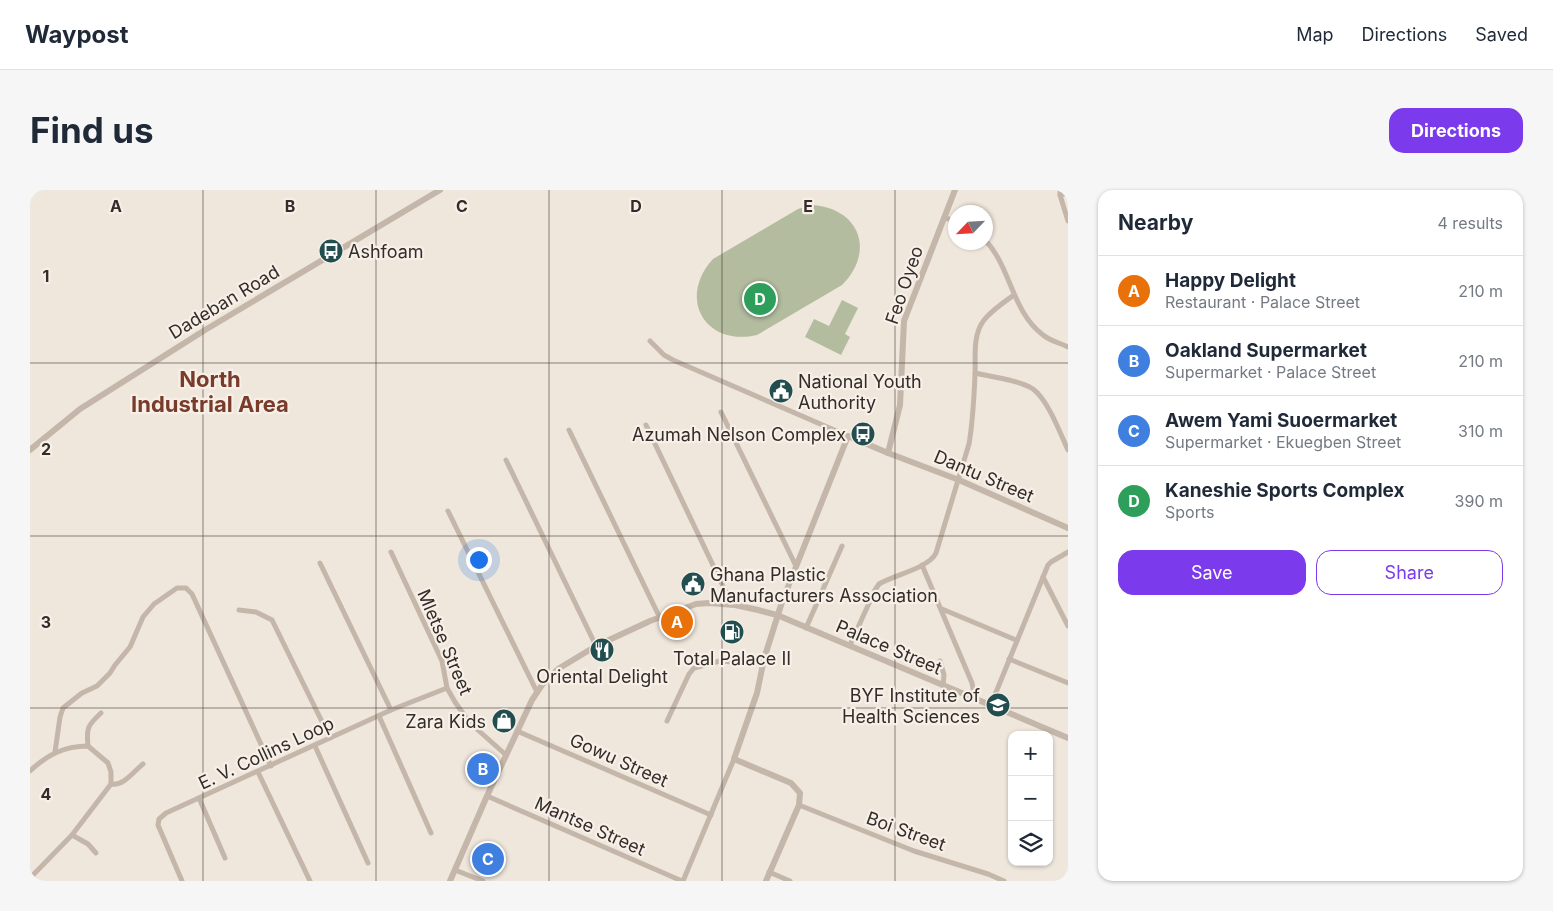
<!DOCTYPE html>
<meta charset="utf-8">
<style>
:root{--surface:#fff;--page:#f6f6f7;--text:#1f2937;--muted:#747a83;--line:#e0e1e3;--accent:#7c3aed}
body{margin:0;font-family:Inter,sans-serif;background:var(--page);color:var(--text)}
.controls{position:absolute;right:15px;bottom:15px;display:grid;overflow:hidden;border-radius:10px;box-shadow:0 1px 4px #0004}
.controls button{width:45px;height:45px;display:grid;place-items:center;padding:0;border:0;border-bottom:1px solid var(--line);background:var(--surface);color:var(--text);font:25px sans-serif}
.compass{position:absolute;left:918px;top:15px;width:45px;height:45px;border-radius:50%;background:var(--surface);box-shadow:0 1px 4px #0004;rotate:245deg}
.you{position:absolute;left:448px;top:369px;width:18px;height:18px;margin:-12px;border:4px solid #fff;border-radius:50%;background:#1a73e8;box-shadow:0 0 0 8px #1a73e833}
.badge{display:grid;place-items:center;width:32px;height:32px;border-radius:50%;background:var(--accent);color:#fff;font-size:16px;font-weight:700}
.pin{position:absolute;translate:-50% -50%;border:2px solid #fff;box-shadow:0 1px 5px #0006}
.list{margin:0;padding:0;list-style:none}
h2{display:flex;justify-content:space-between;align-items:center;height:65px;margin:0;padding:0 20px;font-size:21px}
h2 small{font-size:16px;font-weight:400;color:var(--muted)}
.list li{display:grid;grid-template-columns:32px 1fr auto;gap:15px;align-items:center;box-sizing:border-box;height:70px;padding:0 20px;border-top:1px solid var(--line)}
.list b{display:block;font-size:19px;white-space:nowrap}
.list p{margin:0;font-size:16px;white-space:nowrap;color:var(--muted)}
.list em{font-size:16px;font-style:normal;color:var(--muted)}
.actions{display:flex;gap:10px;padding:15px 20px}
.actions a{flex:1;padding:11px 0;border:1px solid var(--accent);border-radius:15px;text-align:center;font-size:18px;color:var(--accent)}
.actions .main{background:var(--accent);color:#fff}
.icon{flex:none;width:28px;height:28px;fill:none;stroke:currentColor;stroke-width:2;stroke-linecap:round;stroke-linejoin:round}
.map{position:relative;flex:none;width:1038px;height:691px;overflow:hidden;border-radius:15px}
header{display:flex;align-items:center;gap:30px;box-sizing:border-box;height:70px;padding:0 25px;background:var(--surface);border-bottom:1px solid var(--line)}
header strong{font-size:24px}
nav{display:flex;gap:28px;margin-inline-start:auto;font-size:18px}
.intro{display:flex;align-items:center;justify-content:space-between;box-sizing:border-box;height:120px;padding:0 30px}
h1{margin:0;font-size:35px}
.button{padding:12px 22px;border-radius:15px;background:var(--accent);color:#fff;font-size:18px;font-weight:700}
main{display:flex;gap:30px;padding:0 30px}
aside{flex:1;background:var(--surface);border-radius:15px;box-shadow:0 1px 4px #0004}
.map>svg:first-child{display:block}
.green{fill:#b3bc9e}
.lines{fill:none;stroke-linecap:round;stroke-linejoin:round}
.minor{stroke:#c5b6aa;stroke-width:5}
.tertiary{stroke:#c5b6aa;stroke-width:6}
.grid{fill:none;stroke:#342c28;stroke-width:1;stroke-opacity:0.55}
.labels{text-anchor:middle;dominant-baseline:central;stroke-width:4.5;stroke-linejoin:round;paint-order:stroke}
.poi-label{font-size:18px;fill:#342c28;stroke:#f7f0e8;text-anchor:start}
.street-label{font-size:18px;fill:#342c28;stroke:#f7f0e8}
.district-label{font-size:22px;font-weight:bold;fill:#793c2b;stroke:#f7f0e8}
.grid-label{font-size:16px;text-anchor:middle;font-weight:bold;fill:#342c28;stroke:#f7f0e8;stroke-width:4.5;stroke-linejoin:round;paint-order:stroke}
</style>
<header>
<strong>Waypost</strong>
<nav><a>Map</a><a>Directions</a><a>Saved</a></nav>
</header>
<div class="intro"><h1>Find us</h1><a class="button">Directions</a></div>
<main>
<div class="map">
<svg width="1038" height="691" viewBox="0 0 1038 691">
<rect width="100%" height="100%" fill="#efe6dc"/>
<!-- green -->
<g class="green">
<path d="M782 15C829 18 846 61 812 95L727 145C675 157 647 108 683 69L768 19Z"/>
<polygon points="812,110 828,118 815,144 820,147 811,165 775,147 784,129 799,136"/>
</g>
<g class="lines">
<!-- minor -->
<g class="minor">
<polyline points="1030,0 1030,5 1038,31"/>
<polyline points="1030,5 1038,3"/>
<polyline points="914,27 926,32"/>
<path d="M956 51C981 78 982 122 1013 145 1020 151 1030 153 1038 157"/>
<polyline points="620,151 634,165 643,170 818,246"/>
<path d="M945 183C962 187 989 190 1003 199 1018 210 1030 243 1038 260"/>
<polyline points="691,222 766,376"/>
<polyline points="616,235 702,415"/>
<polyline points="539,240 629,426"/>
<polyline points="476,270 566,456"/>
<polyline points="418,321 507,502"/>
<polyline points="361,362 412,471 417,498 425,512 439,532 476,565"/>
<polyline points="290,373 361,520"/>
<polyline points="892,375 942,493 945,510"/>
<polyline points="1013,387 1038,436"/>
<polyline points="912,419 986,450"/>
<polyline points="209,420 226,422 242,430 300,548"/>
<polyline points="776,438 812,356"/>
<path d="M820 455 845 400 849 394C864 385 899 378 906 363L939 254C943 231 944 208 945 185 946 167 942 146 954 130 962 120 974 112 984 105"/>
<polyline points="979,469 1038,493"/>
<polyline points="910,471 914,485 913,496"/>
<polyline points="960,517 1018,375 1021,372 1038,362"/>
<polyline points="349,526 401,643"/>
<polyline points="637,531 659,484 664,478 690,471 733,474"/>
<polyline points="487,541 681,625"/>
<path d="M58 556C56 538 58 535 71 523"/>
<polyline points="285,556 338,673"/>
<polyline points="25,562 30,527 33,518 52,503 67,496 80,483 85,475 100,457 113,427 124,414 147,398 156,398 162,404 241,576"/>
<path d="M0 581C17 565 34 556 58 556L78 573 81 582V594L42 645 0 688"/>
<polyline points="228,582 280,691"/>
<path d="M81 594C93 597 104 581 113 574"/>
<polyline points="457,606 652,691"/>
<polyline points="169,608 195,668"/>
<polyline points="769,615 884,661 958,684 974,691"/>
<polyline points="42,645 58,654 66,663"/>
<polyline points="425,680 453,691"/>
<polyline points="739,682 760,691"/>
<polyline points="152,691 128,635 129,629 136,623 361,520 417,498"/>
<polyline points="653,691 704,569"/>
</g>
<!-- tertiary -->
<g class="tertiary">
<polyline points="0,260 50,219 175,140 410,0"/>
<polyline points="858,263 870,215 874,131 925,0"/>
<polyline points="420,691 457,606 502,510 512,495 528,479 566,456 620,431 666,414 679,413 705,415 728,420 747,425 1038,548"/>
<polyline points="736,691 769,615 770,603 761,593 704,569 727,503 734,469 752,412 818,246 858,263 929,290 1038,338"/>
</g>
</g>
<!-- grid -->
<path class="grid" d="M173 0V691M346 0V691M519 0V691M692 0V691M865 0V691M0 173H1038M0 346H1038M0 518H1038"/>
<!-- icons -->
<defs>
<symbol id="bus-disc" viewBox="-11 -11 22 22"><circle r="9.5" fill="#234e50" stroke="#f7f0e8"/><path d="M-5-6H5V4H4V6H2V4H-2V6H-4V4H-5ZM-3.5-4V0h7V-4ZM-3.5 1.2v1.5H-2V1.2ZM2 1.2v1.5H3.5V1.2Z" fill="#fff"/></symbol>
<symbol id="civic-disc" viewBox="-11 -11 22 22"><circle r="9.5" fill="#234e50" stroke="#f7f0e8"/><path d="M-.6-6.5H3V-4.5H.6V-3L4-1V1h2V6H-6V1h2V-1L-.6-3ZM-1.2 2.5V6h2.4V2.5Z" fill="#fff"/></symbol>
<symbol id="fuel-disc" viewBox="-11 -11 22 22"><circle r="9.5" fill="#234e50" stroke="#f7f0e8"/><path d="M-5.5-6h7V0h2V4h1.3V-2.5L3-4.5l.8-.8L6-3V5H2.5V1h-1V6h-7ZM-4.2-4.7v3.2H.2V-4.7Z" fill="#fff"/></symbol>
<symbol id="restaurant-disc" viewBox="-11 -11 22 22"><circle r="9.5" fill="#234e50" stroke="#f7f0e8"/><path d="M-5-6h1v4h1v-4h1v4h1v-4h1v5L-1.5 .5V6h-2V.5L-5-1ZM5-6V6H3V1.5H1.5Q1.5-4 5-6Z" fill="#fff"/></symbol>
<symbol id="school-disc" viewBox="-11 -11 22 22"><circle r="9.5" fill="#234e50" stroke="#f7f0e8"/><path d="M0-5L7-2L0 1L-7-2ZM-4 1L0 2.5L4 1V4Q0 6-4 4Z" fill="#fff"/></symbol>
<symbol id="shop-disc" viewBox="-11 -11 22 22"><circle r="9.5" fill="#234e50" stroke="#f7f0e8"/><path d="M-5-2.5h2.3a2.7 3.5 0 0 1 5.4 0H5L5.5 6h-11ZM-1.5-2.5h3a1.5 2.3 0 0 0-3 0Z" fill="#fff"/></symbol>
</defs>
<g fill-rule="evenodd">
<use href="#bus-disc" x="287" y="47" width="28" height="28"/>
<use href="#civic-disc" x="737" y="187" width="28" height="28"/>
<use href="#bus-disc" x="819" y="230" width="28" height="28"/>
<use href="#civic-disc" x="649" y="380" width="28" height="28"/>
<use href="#fuel-disc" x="688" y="428" width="28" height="28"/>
<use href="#restaurant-disc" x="558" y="446" width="28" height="28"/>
<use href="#school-disc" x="954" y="501" width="28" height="28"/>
<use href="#shop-disc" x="460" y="517" width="28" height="28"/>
</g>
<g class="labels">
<!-- poi labels -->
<g class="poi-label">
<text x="318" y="61">Ashfoam</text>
<text x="768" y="191">National Youth<tspan x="768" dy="21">Authority</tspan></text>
<text x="816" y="244" text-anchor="end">Azumah Nelson Complex</text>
<text x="680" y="384">Ghana Plastic<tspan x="680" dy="21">Manufacturers Association</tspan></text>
<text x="702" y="468" text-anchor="middle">Total Palace II</text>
<text x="572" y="486" text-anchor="middle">Oriental Delight</text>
<text x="950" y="505" text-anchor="end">BYF Institute of<tspan x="950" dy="21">Health Sciences</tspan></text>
<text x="456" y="531" text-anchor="end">Zara Kids</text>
</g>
<!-- street labels -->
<g class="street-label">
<text transform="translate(874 95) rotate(-71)">Feo Oyeo</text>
<text transform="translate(194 112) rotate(-31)">Dadeban Road</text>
<text transform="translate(954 286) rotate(23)">Dantu Street</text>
<text transform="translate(415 452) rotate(67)">Mletse Street</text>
<text transform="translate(859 457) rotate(23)">Palace Street</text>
<text transform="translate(236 563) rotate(-25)">E. V. Collins Loop</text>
<text transform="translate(589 570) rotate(24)">Gowu Street</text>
<text transform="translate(560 636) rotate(24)">Mantse Street</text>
<text transform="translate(876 641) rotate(20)">Boi Street</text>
</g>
<!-- district labels -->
<g class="district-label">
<text x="180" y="189">North<tspan x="180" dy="25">Industrial Area</tspan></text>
</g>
</g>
<g class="grid-label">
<text x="86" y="22">A</text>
<text x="260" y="22">B</text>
<text x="432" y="22">C</text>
<text x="606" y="22">D</text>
<text x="778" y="22">E</text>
<text x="16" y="92">1</text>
<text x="16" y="265">2</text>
<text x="16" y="438">3</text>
<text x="16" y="610">4</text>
</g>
</svg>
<div class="controls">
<button>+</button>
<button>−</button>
<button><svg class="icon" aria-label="layers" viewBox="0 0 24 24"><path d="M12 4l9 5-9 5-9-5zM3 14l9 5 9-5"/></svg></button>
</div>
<svg class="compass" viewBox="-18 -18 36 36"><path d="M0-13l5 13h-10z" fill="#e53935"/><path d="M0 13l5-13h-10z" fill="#747a83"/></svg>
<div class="you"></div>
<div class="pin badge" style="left:647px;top:432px;background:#e8710a">A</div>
<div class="pin badge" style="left:453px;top:579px;background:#3f7fe0">B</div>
<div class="pin badge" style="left:458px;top:669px;background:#3f7fe0">C</div>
<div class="pin badge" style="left:730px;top:109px;background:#2e9e5b">D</div>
</div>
<aside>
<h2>Nearby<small>4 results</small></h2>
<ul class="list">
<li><span class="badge" style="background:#e8710a">A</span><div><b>Happy Delight</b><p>Restaurant · Palace Street</p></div><em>210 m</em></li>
<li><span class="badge" style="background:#3f7fe0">B</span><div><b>Oakland Supermarket</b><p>Supermarket · Palace Street</p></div><em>210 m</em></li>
<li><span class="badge" style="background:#3f7fe0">C</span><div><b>Awem Yami Suoermarket</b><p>Supermarket · Ekuegben Street</p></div><em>310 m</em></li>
<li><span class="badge" style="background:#2e9e5b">D</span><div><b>Kaneshie Sports Complex</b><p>Sports</p></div><em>390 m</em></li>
</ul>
<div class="actions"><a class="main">Save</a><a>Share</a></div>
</aside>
</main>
